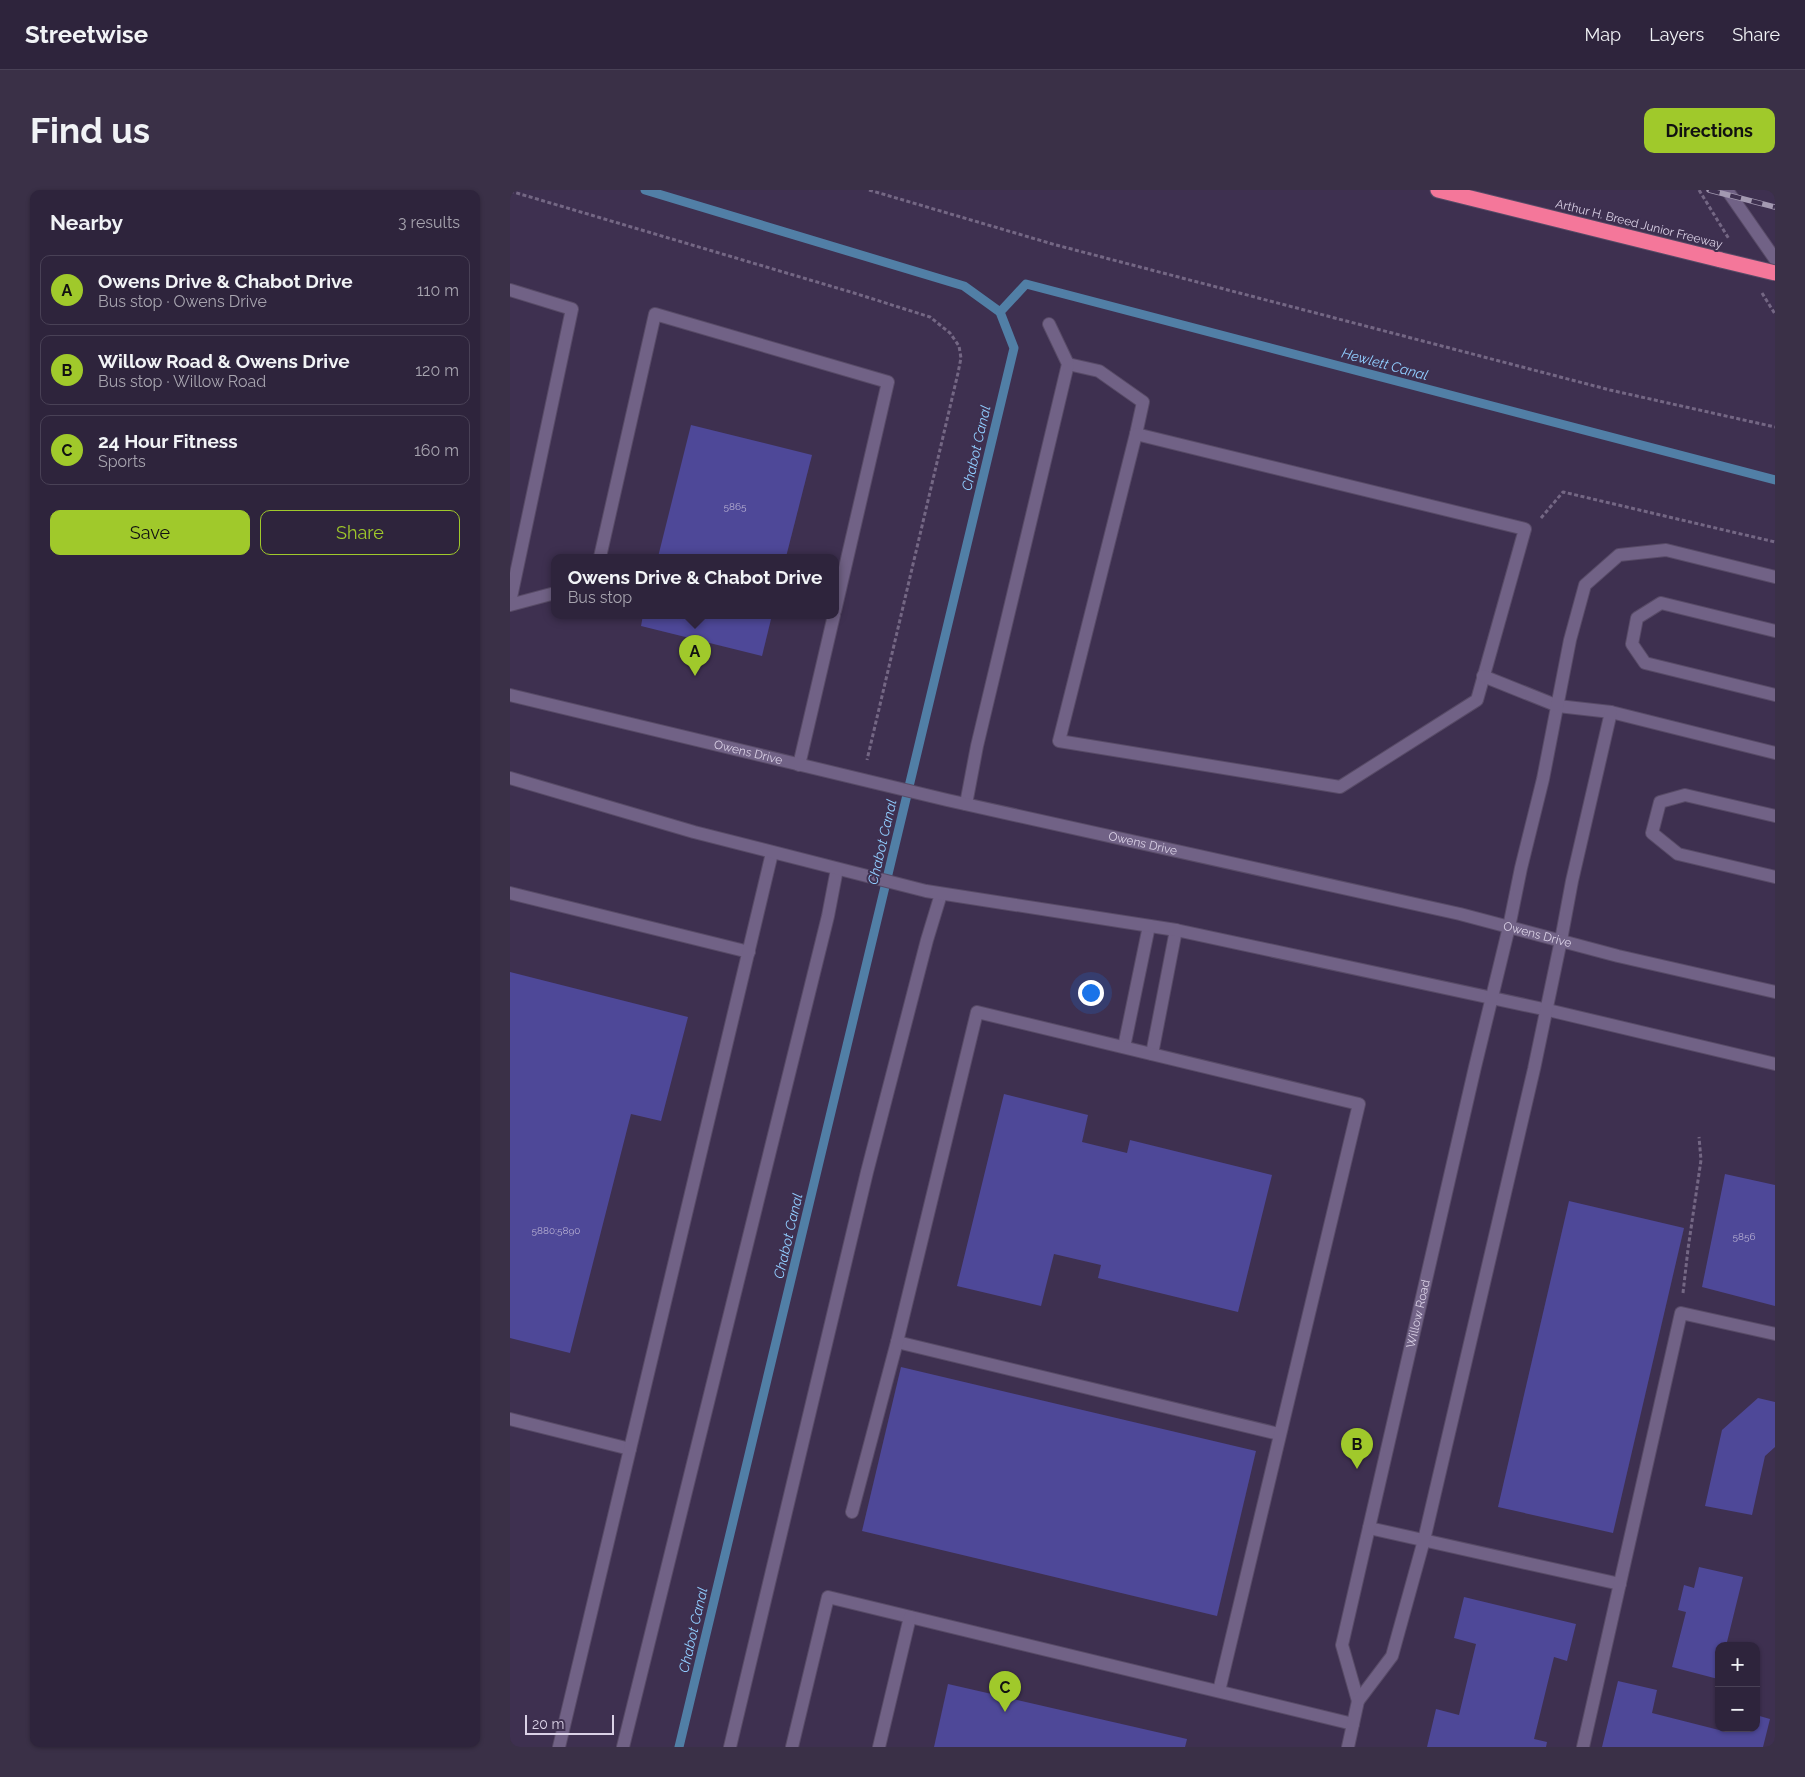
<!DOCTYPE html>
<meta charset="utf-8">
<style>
:root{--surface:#2e243c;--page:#3a3047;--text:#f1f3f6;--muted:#a7a4af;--line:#494156;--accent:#a0c92b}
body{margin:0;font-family:Raleway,sans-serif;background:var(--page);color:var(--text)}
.controls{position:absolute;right:15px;bottom:15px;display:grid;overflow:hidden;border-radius:10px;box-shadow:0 1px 4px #0004}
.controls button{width:45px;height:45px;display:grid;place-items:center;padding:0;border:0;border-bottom:1px solid var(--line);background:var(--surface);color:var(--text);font:25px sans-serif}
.scale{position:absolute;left:15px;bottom:12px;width:89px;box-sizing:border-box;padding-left:5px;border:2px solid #dad1e6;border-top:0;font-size:14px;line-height:18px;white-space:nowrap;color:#dad1e6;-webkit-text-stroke:4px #3e3050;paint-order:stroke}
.you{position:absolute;left:580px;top:802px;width:18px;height:18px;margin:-12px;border:4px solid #fff;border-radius:50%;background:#1a73e8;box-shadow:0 0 0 8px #1a73e833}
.badge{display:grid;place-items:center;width:32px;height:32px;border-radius:50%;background:var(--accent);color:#111;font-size:16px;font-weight:700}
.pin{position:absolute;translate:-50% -41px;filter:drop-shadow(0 1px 2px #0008)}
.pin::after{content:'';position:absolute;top:26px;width:18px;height:15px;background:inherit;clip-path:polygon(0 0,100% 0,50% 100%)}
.popup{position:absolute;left:41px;top:364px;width:288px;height:65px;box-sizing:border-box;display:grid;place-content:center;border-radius:10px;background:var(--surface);filter:drop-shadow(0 1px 4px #0005);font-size:16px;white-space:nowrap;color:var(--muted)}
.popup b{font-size:19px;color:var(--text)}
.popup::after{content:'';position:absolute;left:50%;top:100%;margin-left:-10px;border:10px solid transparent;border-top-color:var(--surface)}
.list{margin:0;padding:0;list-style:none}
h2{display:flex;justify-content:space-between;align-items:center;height:65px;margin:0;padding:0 20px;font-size:21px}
h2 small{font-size:16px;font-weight:400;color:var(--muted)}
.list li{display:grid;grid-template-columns:32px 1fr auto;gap:15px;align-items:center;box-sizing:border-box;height:70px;margin:0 10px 10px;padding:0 10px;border:1px solid var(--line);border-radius:10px}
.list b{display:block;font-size:19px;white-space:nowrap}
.list p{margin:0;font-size:16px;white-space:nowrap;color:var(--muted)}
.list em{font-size:16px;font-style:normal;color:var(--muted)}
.actions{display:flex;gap:10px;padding:15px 20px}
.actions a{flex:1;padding:11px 0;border:1px solid var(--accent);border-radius:10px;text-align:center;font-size:18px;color:var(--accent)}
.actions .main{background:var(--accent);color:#111}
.map{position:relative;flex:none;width:1265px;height:1557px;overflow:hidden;border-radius:10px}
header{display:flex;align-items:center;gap:30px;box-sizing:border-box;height:70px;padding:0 25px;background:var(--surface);border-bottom:1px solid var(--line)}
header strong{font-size:24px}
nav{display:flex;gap:28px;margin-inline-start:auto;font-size:18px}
.intro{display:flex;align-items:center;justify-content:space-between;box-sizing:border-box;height:120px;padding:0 30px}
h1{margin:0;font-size:35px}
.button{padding:12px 22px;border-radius:10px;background:var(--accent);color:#111;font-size:18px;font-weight:700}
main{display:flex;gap:30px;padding:0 30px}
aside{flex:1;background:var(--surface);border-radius:10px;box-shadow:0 1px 4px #0004}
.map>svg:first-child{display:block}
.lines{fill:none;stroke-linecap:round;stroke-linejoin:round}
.stream{stroke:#517fa6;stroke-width:9}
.building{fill:#4e4898}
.service-casing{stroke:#584b67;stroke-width:14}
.tertiary-casing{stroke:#584b67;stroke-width:14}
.motorway-casing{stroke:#584b67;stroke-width:17}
.path{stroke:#746784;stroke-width:3;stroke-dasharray:4 2.5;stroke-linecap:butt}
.service{stroke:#716286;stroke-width:12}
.tertiary{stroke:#716286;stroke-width:12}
.motorway{stroke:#f4779a;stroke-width:15}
.rail-casing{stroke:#a399b1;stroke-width:5.5}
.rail{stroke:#3e3050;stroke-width:4;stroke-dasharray:11;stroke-linecap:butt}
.motorway-bridge-casing{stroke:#584b67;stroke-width:17;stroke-linecap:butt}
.motorway-bridge{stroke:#f4779a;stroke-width:15}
.labels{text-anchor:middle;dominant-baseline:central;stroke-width:4;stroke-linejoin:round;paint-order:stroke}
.number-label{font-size:10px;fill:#b7afd2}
.street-label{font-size:12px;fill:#dad1e6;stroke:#3e3050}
.water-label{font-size:14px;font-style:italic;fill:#91cdff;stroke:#3e3050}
</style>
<header>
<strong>Streetwise</strong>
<nav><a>Map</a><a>Layers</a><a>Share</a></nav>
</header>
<div class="intro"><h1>Find us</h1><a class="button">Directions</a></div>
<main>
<aside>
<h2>Nearby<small>3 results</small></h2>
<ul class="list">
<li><span class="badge">A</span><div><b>Owens Drive &amp; Chabot Drive</b><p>Bus stop · Owens Drive</p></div><em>110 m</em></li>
<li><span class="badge">B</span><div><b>Willow Road &amp; Owens Drive</b><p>Bus stop · Willow Road</p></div><em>120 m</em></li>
<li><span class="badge">C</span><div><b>24 Hour Fitness</b><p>Sports</p></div><em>160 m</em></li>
</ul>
<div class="actions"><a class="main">Save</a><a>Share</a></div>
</aside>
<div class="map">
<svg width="1265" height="1557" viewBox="0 0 1265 1557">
<rect width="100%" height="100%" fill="#3e3050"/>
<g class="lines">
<!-- stream -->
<g class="stream">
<polyline points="135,0 454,96 490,122 504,158 169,1557"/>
<polyline points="490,122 516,94 1265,290"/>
</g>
</g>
<!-- building -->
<g class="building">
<polygon points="181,235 302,265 276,367 148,367"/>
<polygon points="133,425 262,425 252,466 131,436"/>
<polygon points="0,782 178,827 151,931 121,924 60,1163 0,1148"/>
<polygon points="494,904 578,925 572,952 617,963 620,950 762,985 728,1122 588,1088 591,1075 544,1064 531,1116 447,1096"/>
<polygon points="1215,984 1265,995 1265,1116 1192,1097"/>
<polygon points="1059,1011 1174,1038 1103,1343 988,1317"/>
<polygon points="391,1177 746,1261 707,1426 352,1341"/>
<polygon points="1248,1208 1265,1212 1265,1257 1255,1266 1242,1325 1195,1316 1212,1240"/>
<polygon points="1189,1377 1233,1387 1216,1456 1209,1456 1208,1489 1162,1477 1176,1422 1168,1420 1174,1395 1184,1398"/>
<polygon points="954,1407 1066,1434 1057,1471 1044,1467 1024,1549 1037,1552 1036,1557 917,1557 926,1519 949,1525 966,1454 944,1448"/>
<polygon points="1108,1491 1147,1500 1142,1523 1213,1541 1213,1538 1246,1538 1246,1525 1260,1529 1253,1557 1092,1557"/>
<polygon points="438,1494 677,1549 675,1557 424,1557"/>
</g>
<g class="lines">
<defs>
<g id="service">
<polyline points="1217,0 1265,69"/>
<polyline points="0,100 62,119 0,412"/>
<polyline points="558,174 589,181 633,212 626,244"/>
<polygon points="626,244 1015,339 967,510 830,597 549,551"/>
<polyline points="90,367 145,124 378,192 325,421"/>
<polyline points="0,415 45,403"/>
<polyline points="1265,441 1151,413 1127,428 1122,454 1135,473 1265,505"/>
<polyline points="973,486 1048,516 1101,522 1265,563"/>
<polyline points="289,575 324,425"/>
<polyline points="456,614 467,556 558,174 539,134"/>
<polyline points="1265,626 1175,605 1150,612 1142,643 1168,664 1265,687"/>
<polyline points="0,703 239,762"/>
<polyline points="999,737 1011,678 1033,589 1060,450 1075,395 1109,365 1156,360 1265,387"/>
<polyline points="1051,750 1062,691 1101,522"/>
<polyline points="614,857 639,736"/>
<polyline points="642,864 666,740"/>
<polyline points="387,1152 769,1244"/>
<polyline points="0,1229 120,1259"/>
<polyline points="342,1322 387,1152 467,822 849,914 709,1501"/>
<polyline points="859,1338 1110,1394"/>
<polyline points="49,1557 262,663"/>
<polyline points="113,1557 318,726 327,679"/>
<polyline points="220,1557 357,982 417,750 431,704"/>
<polyline points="282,1557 318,1407 843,1534"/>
<polyline points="369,1557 400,1427"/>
<polyline points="1073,1557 1171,1123 1265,1144"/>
</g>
<g id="tertiary">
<path id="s1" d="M0 505 437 610 950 724 1108 766 1265 802"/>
<polyline points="0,588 184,642 416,701 666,740 1038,820 1265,874"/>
<path id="s2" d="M848 1511 832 1455 965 877 999 737"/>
<polyline points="838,1557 848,1511 882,1466 914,1350 1024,879 1051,750"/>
</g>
<polyline id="motorway" points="928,0 1211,70"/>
</defs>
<!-- service casing -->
<use href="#service" class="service-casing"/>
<!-- tertiary casing -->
<use href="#tertiary" class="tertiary-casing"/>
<!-- motorway casing -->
<use href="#motorway" class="motorway-casing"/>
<!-- path -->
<g class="path">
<polyline points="359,0 546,55 1100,200 1265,237"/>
<polyline points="1189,0 1219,49"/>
<polyline points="0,1 344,103 420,127 440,143 449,156 451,168 448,183 357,570"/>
<polyline points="1252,103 1265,124"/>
<polyline points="1031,328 1053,302 1265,352"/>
<polyline points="1173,1103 1178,1059 1191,970 1189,947"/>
</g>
<!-- service -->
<use href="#service" class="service"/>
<!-- tertiary -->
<use href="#tertiary" class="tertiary"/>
<!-- motorway -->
<use href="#motorway" class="motorway"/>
<defs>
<polyline id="rail" points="1199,0 1265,17"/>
</defs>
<!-- rail casing -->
<use href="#rail" class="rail-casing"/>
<!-- rail -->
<use href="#rail" class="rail"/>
<defs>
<polyline id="motorway-bridge" points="1211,70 1265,83"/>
</defs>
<!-- motorway-bridge casing -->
<use href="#motorway-bridge" class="motorway-bridge-casing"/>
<!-- motorway-bridge -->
<use href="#motorway-bridge" class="motorway-bridge"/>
</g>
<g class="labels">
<!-- number labels -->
<g class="number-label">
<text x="225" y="316">5865</text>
<text x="46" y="1040">5880;5890</text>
<text x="1234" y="1046">5856</text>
</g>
<!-- street labels -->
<g class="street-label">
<text transform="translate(1129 34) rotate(14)">Arthur H. Breed Junior Freeway</text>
<text stroke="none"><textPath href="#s1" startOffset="245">Owens Drive</textPath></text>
<text stroke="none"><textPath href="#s1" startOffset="650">Owens Drive</textPath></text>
<text stroke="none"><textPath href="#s1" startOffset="1055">Owens Drive</textPath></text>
<text stroke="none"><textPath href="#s2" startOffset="398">Willow Road</textPath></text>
</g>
<!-- water labels -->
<g class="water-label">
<text transform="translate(875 174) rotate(15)">Hewlett Canal</text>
<text transform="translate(466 258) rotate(-77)">Chabot Canal</text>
<text transform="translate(372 652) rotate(-77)">Chabot Canal</text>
<text transform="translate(278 1046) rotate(-77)">Chabot Canal</text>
<text transform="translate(183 1440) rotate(-77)">Chabot Canal</text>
</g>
</g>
</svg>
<div class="controls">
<button>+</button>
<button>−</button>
</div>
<div class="scale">20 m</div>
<div class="you"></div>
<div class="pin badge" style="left:185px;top:486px">A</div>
<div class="popup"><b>Owens Drive &amp; Chabot Drive</b>Bus stop</div>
<div class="pin badge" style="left:847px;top:1279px">B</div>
<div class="pin badge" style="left:495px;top:1522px">C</div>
</div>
</main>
